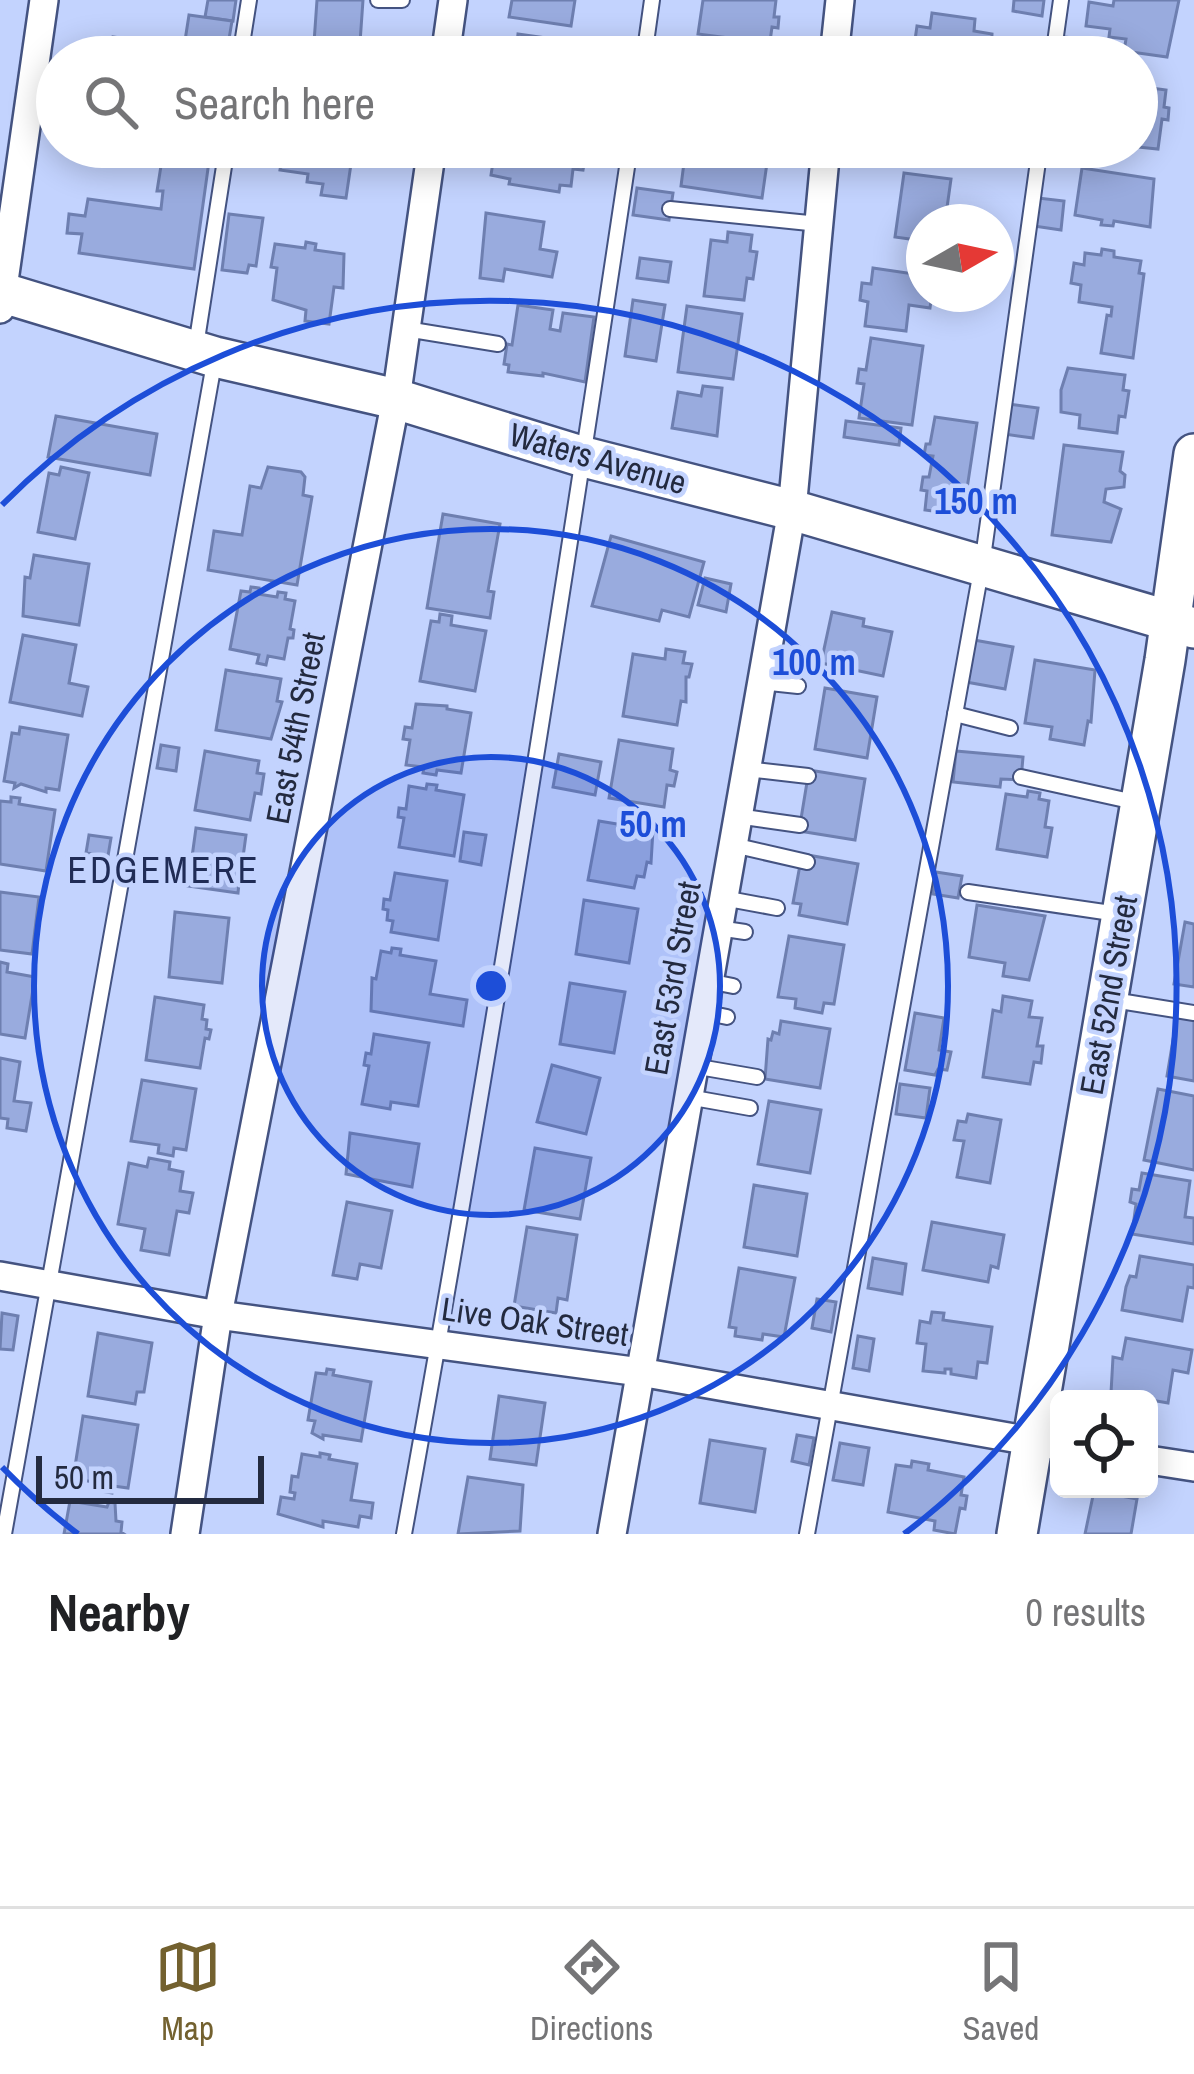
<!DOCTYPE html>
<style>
:root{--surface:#fff;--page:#f2f2f2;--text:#202124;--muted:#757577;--line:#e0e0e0;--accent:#73612f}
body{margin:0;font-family:"Archivo Narrow",sans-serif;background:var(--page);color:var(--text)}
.controls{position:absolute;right:36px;bottom:36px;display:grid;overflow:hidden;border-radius:18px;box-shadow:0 6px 30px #0003}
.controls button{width:108px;height:108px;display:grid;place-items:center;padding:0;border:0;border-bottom:3px solid var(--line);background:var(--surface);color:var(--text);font:60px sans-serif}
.compass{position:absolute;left:906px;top:204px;width:108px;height:108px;border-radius:50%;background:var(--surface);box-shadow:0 6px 30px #0003;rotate:81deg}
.scale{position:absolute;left:36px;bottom:30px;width:228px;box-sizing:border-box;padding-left:12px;border:6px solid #232a3f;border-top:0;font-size:33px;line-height:42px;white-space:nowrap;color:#232a3f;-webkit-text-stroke:9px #c3d3fe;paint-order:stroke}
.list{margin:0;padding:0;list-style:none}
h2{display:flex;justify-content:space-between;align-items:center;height:156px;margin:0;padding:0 48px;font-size:51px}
h2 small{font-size:39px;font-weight:400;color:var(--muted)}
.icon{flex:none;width:66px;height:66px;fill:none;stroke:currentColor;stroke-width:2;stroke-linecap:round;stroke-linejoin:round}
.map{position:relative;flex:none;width:1194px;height:1534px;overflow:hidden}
.search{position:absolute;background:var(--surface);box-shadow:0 6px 30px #0003;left:36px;right:36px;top:36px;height:132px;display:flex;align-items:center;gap:30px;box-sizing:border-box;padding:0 42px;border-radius:66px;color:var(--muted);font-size:45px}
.sheet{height:372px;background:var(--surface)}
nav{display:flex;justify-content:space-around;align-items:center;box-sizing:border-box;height:168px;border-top:3px solid var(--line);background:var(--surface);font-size:33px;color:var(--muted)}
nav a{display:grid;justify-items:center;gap:6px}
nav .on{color:var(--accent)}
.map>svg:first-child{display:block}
.building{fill:#99abde;stroke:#6e7fb0;stroke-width:3}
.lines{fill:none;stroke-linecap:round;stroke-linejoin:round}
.service-casing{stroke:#445381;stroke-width:18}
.minor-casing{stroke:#445381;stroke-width:32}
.secondary-casing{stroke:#445381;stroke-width:44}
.service{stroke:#fff;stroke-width:14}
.minor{stroke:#fff;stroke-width:27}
.secondary{stroke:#fff;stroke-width:39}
.ring{fill:none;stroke:#1d4ed8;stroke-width:6}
.labels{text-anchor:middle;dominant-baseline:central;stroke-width:9;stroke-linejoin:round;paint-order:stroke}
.street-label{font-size:33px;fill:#232a3f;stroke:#c3d3fe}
.neighbourhood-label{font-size:36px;letter-spacing:3px;fill:#202c56;stroke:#c3d3fe}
.centre{fill:#1d4ed8;stroke:#c3d3fe;stroke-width:6}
.ring-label{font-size:36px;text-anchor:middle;font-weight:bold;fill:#1d4ed8;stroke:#c3d3fe;stroke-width:9;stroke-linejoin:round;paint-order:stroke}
</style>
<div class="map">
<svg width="1194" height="1534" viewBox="0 0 1194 1534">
<rect width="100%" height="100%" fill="#c3d3fe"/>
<!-- building -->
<g class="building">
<polygon points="208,0 236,0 233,21 205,17"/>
<polygon points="317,0 363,0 359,57 313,57"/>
<polygon points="512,0 575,0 571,26 509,17"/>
<polygon points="703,0 776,0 774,17 779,17 778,28 772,27 768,56 735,52 737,39 698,34"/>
<polygon points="1014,0 1044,0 1042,16 1013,11"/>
<polygon points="1114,0 1179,0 1167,57 1124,51 1126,39 1109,37 1110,29 1086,26 1089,2 1113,6"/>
<polygon points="932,13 975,19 974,31 992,34 991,57 913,57 910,40 915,40 917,26 930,28"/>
<polygon points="189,15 232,21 226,57 110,57 113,37 184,47"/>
<polygon points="518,34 589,44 587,57 509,57 509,51 516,52"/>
<polygon points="1064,37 1084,39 1084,57 1058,57"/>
<polygon points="1137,86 1166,90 1164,107 1169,108 1168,120 1162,119 1158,149 1137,147"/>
<polygon points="164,147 211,147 194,269 79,253 82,234 67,233 69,214 85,216 88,199 161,209 163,191 157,191"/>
<polygon points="284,147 353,147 352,154 358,155 357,165 351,164 346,198 321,195 323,184 307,182 308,174 280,170"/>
<polygon points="485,147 587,147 583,170 573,169 571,186 560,185 559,192 509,184 510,179 491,175 493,162 482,161"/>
<polygon points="686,147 714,147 760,156 759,162 767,163 762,198 681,186"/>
<polygon points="909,147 964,147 963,155 940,151 938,166 912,161 914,148"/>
<polygon points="1082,168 1154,179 1150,227 1114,221 1113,226 1101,225 1102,220 1075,215"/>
<polygon points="904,173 951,179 945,222 924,222 924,241 895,237"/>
<polygon points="637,188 673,193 669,220 633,215"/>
<polygon points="1038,198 1064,201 1061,230 1034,226"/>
<polygon points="486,213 544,222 540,249 557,252 552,277 505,269 503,281 480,278"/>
<polygon points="229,214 263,218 256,266 249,265 247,273 222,270"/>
<polygon points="728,232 752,235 750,251 757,252 753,279 747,278 744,300 704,296 711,240 727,242"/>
<polygon points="306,242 316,244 315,250 344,254 343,288 334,287 329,324 305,321 306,310 273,300 277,268 271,267 275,244 305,248"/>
<polygon points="1102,249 1114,251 1114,257 1141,261 1139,273 1144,274 1133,358 1101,353 1107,315 1111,316 1112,307 1079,302 1081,285 1071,283 1074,263 1084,265 1085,253 1101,255"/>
<polygon points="640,258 671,262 668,282 637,278"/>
<polygon points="873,268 914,274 913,281 924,283 924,294 932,294 930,308 909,305 906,331 865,326 868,302 860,300 862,283 871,284"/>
<polygon points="633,300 665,305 656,361 625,356"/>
<polygon points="518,305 553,310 550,329 560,331 563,313 594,317 585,382 543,373 543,376 508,372 509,365 504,364 507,344 512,345"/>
<polygon points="687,306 742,314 733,379 678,372"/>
<polygon points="871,338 923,346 912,425 859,418 864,384 857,383 859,369 866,370"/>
<polygon points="1068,368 1125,375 1123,390 1129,391 1125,417 1119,416 1117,433 1079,428 1080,415 1061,412 1061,390"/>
<polygon points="703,386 722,388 717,436 672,428 678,392 701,396"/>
<polygon points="1008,404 1038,408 1033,438 1004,434"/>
<polygon points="56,416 157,434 150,475 48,457"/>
<polygon points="935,417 977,423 963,515 925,510 927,491 921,490 923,477 929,477 933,456 924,455 926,444 930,444"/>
<polygon points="846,421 901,428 899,445 844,437"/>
<polygon points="1064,445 1123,452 1120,471 1125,475 1124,487 1106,489 1104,502 1121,509 1111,542 1052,535"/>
<polygon points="61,467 89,473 75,539 38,532 49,473 59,475"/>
<polygon points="268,467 301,472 305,477 303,495 312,497 297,585 208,570 214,531 242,535 250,486 261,488"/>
<polygon points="443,514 500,524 488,591 494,592 490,618 427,608"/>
<polygon points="611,536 704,562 689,617 662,610 659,621 592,606"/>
<polygon points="34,555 89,564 79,625 23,616 25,577 30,578"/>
<polygon points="705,578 731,584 726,612 698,605"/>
<polygon points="251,587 259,588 258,594 277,597 278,592 286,593 285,599 295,601 290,629 294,630 293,638 288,638 284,659 268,656 266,665 257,663 259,655 230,649 241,591 250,592"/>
<polygon points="832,612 864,619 863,626 892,632 883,676 821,663"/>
<polygon points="440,614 452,616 451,625 486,631 475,691 420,681 431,621 439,622"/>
<polygon points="23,635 76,645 69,683 88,687 82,716 10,702"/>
<polygon points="974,640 1013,647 1005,689 966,682"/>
<polygon points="666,649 685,652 683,663 692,664 689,677 686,677 686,702 681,701 677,725 623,716 633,654 665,659"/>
<polygon points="1035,660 1095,670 1091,722 1088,721 1084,745 1050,739 1052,727 1025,723"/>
<polygon points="226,670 281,679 277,701 282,702 271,739 216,730"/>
<polygon points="825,688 877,697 867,758 815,749"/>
<polygon points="416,704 447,706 447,709 471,713 461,773 437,770 436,775 423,773 424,767 406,765 410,740 403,739 405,727 412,728"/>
<polygon points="20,727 68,735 59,790 46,788 46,792 21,784 14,788 15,783 4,781 12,733 19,734"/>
<polygon points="619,740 673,749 670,770 677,772 674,786 667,785 664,807 609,798"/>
<polygon points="161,745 179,748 176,771 157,768"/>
<polygon points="205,751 259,761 257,773 264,774 261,794 255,793 250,820 195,810"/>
<polygon points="956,751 1023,757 1021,780 1001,779 1000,787 953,782"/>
<polygon points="559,754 601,762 595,795 553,787"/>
<polygon points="809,770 865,779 855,840 799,831"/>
<polygon points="427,784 437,785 436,790 464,795 454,856 399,847 404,818 398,817 399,808 406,809 409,786 426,789"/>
<polygon points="1028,791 1040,793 1039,799 1049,801 1045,827 1052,828 1047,857 997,849 1006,794 1027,797"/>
<polygon points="11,797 20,798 19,804 55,810 46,871 0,864 0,801 11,802"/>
<polygon points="599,821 653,830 651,863 647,862 644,877 637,876 634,888 588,880"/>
<polygon points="196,828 246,835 241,872 245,873 243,884 239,883 238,893 188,886"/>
<polygon points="464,832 486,835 481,865 460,861"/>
<polygon points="89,835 111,838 108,856 86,853"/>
<polygon points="808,855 858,864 847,924 799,915 801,904 793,903 800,865 807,866"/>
<polygon points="936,872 962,876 958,898 933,894"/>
<polygon points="395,873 447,881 438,940 391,932 393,921 387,920 388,910 383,909 384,899 390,900"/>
<polygon points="0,892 39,897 32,954 0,950"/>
<polygon points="584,900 638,909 629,963 576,954"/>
<polygon points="977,905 1045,916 1029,980 1003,976 1005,963 969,957"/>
<polygon points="175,912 229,918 222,983 169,977"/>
<polygon points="1185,922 1194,924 1194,987 1174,984"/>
<polygon points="789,936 844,945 834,1004 824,1003 822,1013 795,1008 796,999 778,997"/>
<polygon points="392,948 401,949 400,955 436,961 430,994 467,1000 463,1026 371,1011 372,978 376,979 381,951 391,953"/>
<polygon points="0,962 8,964 7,972 35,977 25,1038 0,1034"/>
<polygon points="570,983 625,992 614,1053 560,1044"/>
<polygon points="1003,996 1032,1001 1029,1017 1042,1018 1037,1046 1043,1046 1041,1063 1034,1062 1030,1084 983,1077 993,1010 1001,1012"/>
<polygon points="155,997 204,1005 202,1019 207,1020 206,1029 211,1030 209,1039 205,1038 200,1068 146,1060"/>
<polygon points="915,1013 944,1018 939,1050 951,1052 947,1070 938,1069 935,1075 905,1070"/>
<polygon points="1177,1016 1194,1019 1194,1081 1167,1076"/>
<polygon points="781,1021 830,1029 820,1088 765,1079 768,1039 771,1040 773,1032 779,1034"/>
<polygon points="374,1034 429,1043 418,1106 391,1102 390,1109 362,1104 369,1066 364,1065 366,1053 371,1054"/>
<polygon points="0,1058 20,1062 14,1101 31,1103 26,1131 7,1128 8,1119 0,1118"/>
<polygon points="552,1065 600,1078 586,1134 537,1122"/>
<polygon points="142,1080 196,1089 186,1150 174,1148 173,1156 158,1153 159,1145 131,1141"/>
<polygon points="900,1084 930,1088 926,1118 896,1114"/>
<polygon points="1158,1089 1194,1096 1194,1170 1144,1160"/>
<polygon points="769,1101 821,1110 810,1173 758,1164"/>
<polygon points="968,1114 1001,1120 990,1183 957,1177 964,1141 954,1140 958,1121 966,1122"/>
<polygon points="350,1133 419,1144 412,1187 346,1174"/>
<polygon points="535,1148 591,1158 580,1219 524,1210"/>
<polygon points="149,1158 170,1162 169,1169 183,1172 180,1191 193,1193 189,1213 177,1211 169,1255 141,1250 145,1229 118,1224 129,1163 147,1167"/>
<polygon points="1142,1173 1190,1181 1185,1217 1194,1218 1194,1244 1132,1234 1136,1204 1130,1202 1132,1189 1139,1190"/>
<polygon points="754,1185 807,1194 797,1256 744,1247"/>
<polygon points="347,1202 392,1211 381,1268 360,1264 357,1279 333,1275"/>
<polygon points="932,1222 1004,1235 998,1268 991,1266 988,1282 923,1270"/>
<polygon points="527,1227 577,1235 567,1300 558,1298 556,1313 514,1306"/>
<polygon points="1140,1256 1194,1265 1194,1288 1188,1287 1182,1321 1122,1310 1126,1287 1130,1276 1136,1277"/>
<polygon points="873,1258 906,1264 902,1294 868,1288"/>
<polygon points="739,1268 795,1278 784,1337 763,1334 762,1340 735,1336 736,1328 729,1327"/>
<polygon points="817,1299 836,1302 831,1332 812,1328"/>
<polygon points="932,1312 944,1313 943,1320 992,1327 987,1363 978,1362 976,1378 951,1374 951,1369 945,1369 945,1373 923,1371 926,1344 917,1343 920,1321 930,1323"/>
<polygon points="2,1313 18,1316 13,1350 0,1349"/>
<polygon points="98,1333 152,1343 144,1392 137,1392 135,1404 88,1396"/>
<polygon points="858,1336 874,1339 869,1371 853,1368"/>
<polygon points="1126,1338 1192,1350 1188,1373 1173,1370 1168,1403 1111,1393 1113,1357 1122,1359"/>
<polygon points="327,1369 334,1370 333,1375 371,1382 361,1441 323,1435 323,1439 312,1433 315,1421 308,1420 316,1373 326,1374"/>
<polygon points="499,1396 545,1403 536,1465 490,1459"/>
<polygon points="83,1416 138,1425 128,1488 113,1486 112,1493 101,1491 102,1483 73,1479"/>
<polygon points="797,1435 814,1438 809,1465 792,1461"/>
<polygon points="710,1440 765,1449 755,1512 700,1503"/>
<polygon points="840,1443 869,1448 863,1485 833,1480"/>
<polygon points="320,1453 330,1455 329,1459 357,1464 351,1500 373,1503 371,1518 360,1516 358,1527 323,1521 323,1527 278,1514 281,1497 294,1499 295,1493 290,1492 292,1476 298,1477 302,1454 320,1457"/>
<polygon points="912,1461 929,1464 928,1470 964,1477 961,1495 967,1496 965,1509 960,1508 955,1534 934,1530 935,1521 888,1512 896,1465 911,1467"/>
<polygon points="468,1477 523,1485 520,1531 458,1534"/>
<polygon points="1094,1491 1137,1499 1131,1534 1085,1534"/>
<polygon points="70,1501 107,1507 109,1502 115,1503 116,1521 122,1522 121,1532 124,1534 64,1534"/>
</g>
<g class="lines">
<defs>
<g id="service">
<polyline points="378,0 402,0"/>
<polyline points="240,57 249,0"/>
<polyline points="644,57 652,0"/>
<polyline points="1053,57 1061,0"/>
<polyline points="670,209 819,224"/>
<polyline points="406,329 498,344"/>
<polyline points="196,346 227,147"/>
<polyline points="761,682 798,686"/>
<polyline points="955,714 1010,728"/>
<polyline points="746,769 808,776"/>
<polyline points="1021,777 1139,803"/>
<polyline points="737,816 800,825"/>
<polyline points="733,845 807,862"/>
<polyline points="968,892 1118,914"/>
<polyline points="723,898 777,908"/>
<polyline points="718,928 745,932"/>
<polyline points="708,981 733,986"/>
<polyline points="1113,1000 1194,1013"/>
<polyline points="703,1012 727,1017"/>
<polyline points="693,1066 757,1077"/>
<polyline points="688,1097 750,1108"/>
<polyline points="4,1534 215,358"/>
<path d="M404 1534C488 1073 561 610 630 147"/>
<polyline points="807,1534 982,565 1040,147"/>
</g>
<g id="minor">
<polyline points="445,57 453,0"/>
<polyline points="834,57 840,0"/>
<polyline points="0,309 44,0"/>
<polyline points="0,1276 218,1315 640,1372 1059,1446"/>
<polyline points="1149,1460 1194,1467"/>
<polyline points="185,1534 218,1315 396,399 432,147"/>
<polyline points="612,1534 792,510 826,147"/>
</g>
<g id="secondary">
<polyline points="0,292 215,357 396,399 584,457 792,510 1194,628"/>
<polyline points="1017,1534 1165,660 1194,454"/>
</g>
</defs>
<!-- service casing -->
<use href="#service" class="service-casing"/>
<!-- minor casing -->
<use href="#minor" class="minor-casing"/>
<!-- secondary casing -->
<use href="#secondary" class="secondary-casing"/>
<!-- service -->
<use href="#service" class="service"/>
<!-- minor -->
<use href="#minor" class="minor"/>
<!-- secondary -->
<use href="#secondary" class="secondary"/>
</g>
<!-- distance rings -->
<circle cx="491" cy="986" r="229" fill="#1d4ed8" fill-opacity=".12"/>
<g class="ring">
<circle cx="491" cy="986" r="229"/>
<circle cx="491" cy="986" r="457"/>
<path d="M78 1534A686 686 0 0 1 2 1467M2 505A686 686 0 1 1 904 1534"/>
</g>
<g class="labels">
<!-- street labels -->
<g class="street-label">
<text transform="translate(598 458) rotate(16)">Waters Avenue</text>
<text transform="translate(295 728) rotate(-79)">East 54th Street</text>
<text transform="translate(672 978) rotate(-80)">East 53rd Street</text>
<text transform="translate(1108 995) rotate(-80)">East 52nd Street</text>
<text transform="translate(535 1321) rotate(8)">Live Oak Street</text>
</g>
<!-- neighbourhood labels -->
<g class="neighbourhood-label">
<text x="164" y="870">EDGEMERE</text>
</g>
</g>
<circle cx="491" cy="986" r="18" class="centre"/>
<g class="ring-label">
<text x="976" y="514">150 m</text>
<text x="814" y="675">100 m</text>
<text x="653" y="837">50 m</text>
</g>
</svg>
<div class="controls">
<button><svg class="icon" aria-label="locate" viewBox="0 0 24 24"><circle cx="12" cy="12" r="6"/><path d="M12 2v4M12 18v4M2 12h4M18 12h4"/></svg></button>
</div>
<svg class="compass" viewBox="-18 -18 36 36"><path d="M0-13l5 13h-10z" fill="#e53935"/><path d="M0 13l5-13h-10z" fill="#757577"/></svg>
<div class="scale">50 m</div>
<div class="search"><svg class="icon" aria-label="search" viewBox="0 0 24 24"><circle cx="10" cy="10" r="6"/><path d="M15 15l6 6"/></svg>Search here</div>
</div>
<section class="sheet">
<h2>Nearby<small>0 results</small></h2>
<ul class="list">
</ul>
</section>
<nav>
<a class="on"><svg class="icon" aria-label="map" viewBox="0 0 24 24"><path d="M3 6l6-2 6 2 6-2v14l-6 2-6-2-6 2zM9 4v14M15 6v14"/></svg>Map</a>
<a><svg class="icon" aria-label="directions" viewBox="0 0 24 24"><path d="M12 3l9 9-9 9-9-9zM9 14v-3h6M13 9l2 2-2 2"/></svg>Directions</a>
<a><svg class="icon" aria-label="saved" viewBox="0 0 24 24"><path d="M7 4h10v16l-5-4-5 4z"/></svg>Saved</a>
</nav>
